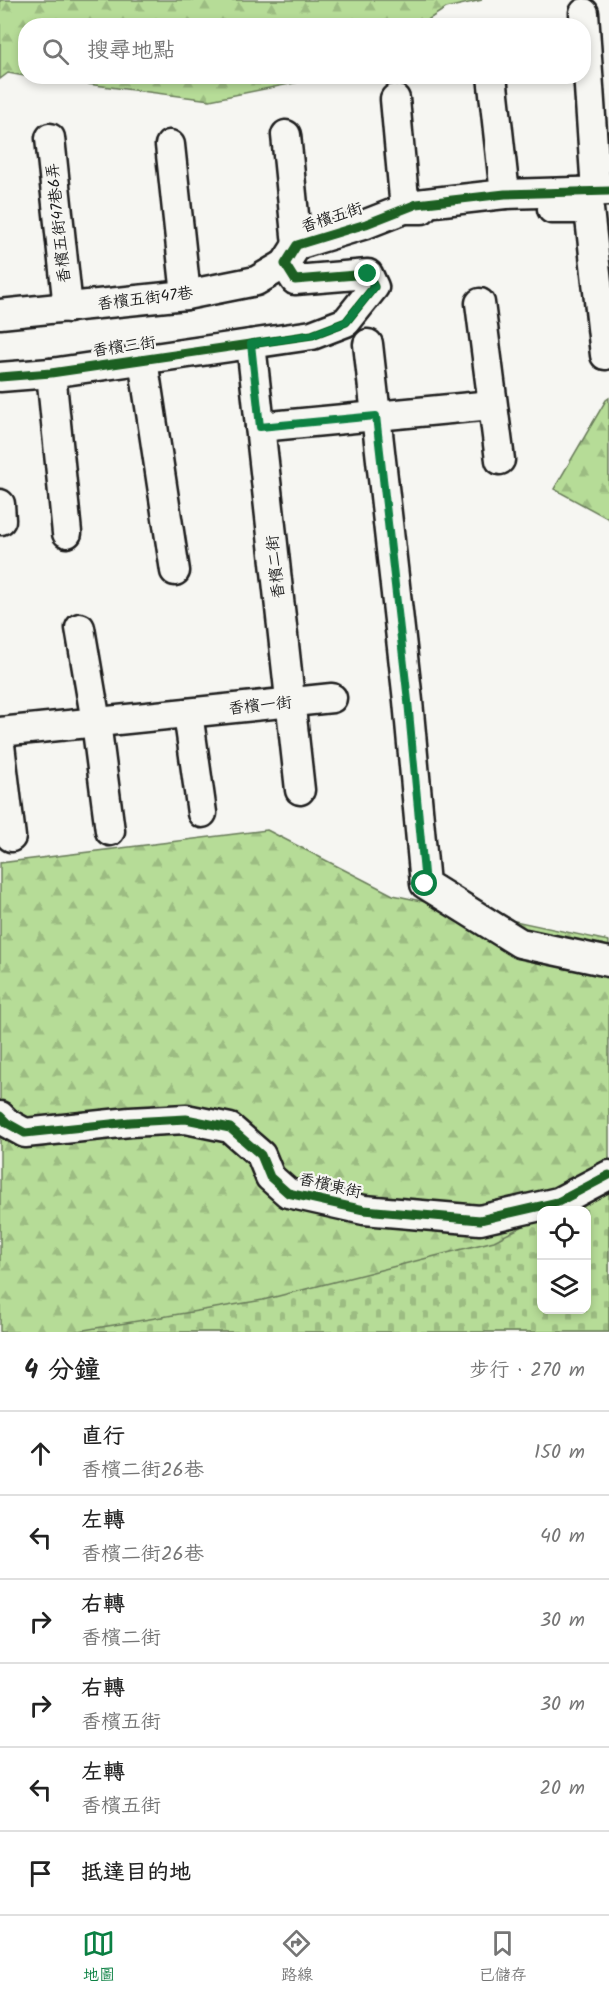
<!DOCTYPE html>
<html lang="zh-TW">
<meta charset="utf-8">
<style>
:root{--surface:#fff;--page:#f6f6f6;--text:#222;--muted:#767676;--line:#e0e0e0;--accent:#0b8043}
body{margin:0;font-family:Kalam,"LXGW WenKai TC",sans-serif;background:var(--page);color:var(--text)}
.controls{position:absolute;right:18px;bottom:18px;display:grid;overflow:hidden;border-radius:12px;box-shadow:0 3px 9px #0003}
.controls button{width:54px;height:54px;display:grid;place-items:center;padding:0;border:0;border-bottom:2px solid var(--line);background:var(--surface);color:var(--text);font:30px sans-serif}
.stop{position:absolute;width:18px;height:18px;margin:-14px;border:4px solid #0b8043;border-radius:50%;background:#fff}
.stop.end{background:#0b8043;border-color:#fff;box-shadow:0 2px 6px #0008}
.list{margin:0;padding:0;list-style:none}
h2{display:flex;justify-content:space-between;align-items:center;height:78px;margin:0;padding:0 24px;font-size:26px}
h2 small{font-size:20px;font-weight:400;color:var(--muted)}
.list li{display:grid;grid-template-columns:39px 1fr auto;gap:18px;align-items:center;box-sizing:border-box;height:84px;padding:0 24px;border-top:2px solid var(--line)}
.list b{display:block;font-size:22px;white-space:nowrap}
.list p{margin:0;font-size:20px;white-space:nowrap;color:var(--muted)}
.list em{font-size:20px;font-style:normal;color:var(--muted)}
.icon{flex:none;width:33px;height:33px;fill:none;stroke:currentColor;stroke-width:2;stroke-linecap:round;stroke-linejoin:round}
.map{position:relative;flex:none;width:609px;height:1332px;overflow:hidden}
.search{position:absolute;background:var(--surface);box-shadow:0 3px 9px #0003;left:18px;right:18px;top:18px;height:66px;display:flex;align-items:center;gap:15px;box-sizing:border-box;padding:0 21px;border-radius:24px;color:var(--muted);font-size:22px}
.sheet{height:582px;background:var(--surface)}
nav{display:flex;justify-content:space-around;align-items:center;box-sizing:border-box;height:84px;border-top:2px solid var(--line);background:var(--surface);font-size:16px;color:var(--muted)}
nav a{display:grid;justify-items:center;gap:3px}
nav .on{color:var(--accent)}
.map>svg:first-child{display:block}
.forest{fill:url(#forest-firs);stroke:#697c5a;stroke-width:1.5;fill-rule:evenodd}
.cemetery{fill:url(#cemetery-stones);stroke:#697c5a;stroke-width:1.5}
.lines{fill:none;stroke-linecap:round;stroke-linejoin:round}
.minor-casing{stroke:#1c1c1c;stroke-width:33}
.minor{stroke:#f6f6f2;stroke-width:28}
.cycleway-casing{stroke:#f6f6f2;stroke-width:13}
.cycleway{stroke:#1b5e20;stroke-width:9}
.route{stroke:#0b8043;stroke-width:8}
.labels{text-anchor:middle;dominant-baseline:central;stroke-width:4.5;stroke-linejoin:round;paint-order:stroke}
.street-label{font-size:16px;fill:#1c1c1c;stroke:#f6f6f2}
</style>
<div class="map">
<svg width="609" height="1332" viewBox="0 0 609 1332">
<defs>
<pattern id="forest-firs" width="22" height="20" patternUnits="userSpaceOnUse" patternTransform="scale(1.5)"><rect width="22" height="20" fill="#b6dc97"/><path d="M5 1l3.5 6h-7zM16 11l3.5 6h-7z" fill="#9cbc82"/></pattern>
<pattern id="cemetery-stones" width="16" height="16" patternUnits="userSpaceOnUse" patternTransform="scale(1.5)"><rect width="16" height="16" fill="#b6dc97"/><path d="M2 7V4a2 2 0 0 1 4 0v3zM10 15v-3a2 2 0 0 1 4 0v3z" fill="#9cbc82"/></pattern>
</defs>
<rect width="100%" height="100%" fill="#f6f6f2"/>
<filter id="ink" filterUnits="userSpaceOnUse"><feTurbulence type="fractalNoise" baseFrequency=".0167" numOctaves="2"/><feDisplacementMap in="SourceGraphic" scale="12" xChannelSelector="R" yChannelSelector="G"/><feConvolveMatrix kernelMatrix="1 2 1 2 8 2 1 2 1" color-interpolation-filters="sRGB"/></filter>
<g filter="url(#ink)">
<!-- forest -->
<g class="forest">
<polygon points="0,0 482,0 446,8 420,25 26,26 25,76 8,73 0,79"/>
<polygon points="33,77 324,77 210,100"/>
<polygon points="609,398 609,519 554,489 606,400"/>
<path d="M267 830 393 895 609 941V1332H0V863ZM542 1210H586V1310H542Z"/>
</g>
<!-- cemetery -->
<polygon class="cemetery" points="609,1183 609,1332 72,1332 263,1300 494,1241 541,1217 542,1310 586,1310 586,1210 554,1210"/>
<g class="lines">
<defs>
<g id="minor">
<polyline points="584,13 596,191"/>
<polyline points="492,76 505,194"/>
<polyline points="395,99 405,209 422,209"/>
<polyline points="286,135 297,245"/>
<polyline points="50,138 68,308"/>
<polyline points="170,145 186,295"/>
<polyline points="552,209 589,209 605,355"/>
<polyline points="480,303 500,460"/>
<polyline points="0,314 186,295 256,281 285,264"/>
<polyline points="251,344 300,790"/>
<polyline points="368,344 408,701 425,884 520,943 609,962"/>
<polyline points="143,360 175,571"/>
<polyline points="51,373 67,533"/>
<polyline points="0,377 51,373 312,335 346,322 374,287 368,274 295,280 285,264 297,245 366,224 417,204 505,194 609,191"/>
<polyline points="260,427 492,405"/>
<polyline points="0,504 1,520"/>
<polyline points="80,628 96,722 110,831"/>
<polyline points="188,713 202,813"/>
<polyline points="0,732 332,698"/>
<polyline points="0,745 11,837"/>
<polyline points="0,1116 7,1123 25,1133 130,1122 186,1119 230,1128 261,1155 270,1177 288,1193 364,1210 480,1220 558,1202 609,1175"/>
</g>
</defs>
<!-- minor casing -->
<use href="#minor" class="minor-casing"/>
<!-- minor -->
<use href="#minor" class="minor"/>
<defs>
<g id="cycleway">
<polyline points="0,377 51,373 312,335 346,322 374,287 368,274 295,280 285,264 297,245 366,224 417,204 505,194 609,191"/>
<polyline points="0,1116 7,1123 25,1133 130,1122 186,1119 230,1128 261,1155 270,1177 288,1193 364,1210 480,1220 558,1202 609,1175"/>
</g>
</defs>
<!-- cycleway casing -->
<use href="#cycleway" class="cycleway-casing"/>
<!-- cycleway -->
<use href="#cycleway" class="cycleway"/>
</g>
</g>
<g class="lines" filter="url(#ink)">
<!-- route -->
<polyline class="route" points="368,274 374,287 346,322 312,335 251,344 260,427 376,416 408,701 425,884"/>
</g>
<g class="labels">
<!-- street labels -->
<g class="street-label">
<text transform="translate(332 218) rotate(-18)">香檳五街</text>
<text transform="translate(59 223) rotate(-96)">香檳五街47巷6弄</text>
<text transform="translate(145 299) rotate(-7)">香檳五街47巷</text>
<text transform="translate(124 347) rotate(-8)">香檳三街</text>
<text transform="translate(276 567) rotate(-96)">香檳二街</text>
<text transform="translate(260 706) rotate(-6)">香檳一街</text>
<text transform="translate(330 1186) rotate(13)">香檳東街</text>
</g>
</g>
</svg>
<div class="controls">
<button><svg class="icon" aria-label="locate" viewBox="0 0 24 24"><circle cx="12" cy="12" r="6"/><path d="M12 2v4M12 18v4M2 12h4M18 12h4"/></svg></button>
<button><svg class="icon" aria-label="layers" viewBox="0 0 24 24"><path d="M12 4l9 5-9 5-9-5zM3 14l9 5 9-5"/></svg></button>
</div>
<div class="stop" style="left:425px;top:884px"></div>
<div class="stop end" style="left:368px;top:274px"></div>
<div class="search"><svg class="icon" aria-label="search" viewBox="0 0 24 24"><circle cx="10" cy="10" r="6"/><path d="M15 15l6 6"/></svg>搜尋地點</div>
</div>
<section class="sheet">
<h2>4 分鐘<small>步行 · 270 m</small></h2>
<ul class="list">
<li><svg class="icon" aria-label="ahead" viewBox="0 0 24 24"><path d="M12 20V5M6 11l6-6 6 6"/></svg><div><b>直行</b><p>香檳二街26巷</p></div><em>150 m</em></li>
<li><svg class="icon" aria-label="left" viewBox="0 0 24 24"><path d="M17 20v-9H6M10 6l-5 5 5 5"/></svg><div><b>左轉</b><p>香檳二街26巷</p></div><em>40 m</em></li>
<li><svg class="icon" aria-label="right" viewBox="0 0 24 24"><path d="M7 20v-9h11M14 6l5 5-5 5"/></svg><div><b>右轉</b><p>香檳二街</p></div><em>30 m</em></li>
<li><svg class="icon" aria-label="right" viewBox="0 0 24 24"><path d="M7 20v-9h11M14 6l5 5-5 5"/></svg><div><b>右轉</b><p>香檳五街</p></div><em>30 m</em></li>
<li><svg class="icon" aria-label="left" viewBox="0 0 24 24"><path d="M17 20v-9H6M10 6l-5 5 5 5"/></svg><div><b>左轉</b><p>香檳五街</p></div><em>20 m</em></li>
<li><svg class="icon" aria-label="arrive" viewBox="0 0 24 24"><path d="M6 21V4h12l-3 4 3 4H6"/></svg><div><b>抵達目的地</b></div></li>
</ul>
</section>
<nav>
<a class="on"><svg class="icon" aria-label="map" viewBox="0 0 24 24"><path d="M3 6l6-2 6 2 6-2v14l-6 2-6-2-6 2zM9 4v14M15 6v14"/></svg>地圖</a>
<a><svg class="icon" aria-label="directions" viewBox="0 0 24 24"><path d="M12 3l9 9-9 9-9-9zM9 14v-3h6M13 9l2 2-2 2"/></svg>路線</a>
<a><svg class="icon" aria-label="saved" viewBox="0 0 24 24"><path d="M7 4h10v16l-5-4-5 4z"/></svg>已儲存</a>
</nav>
